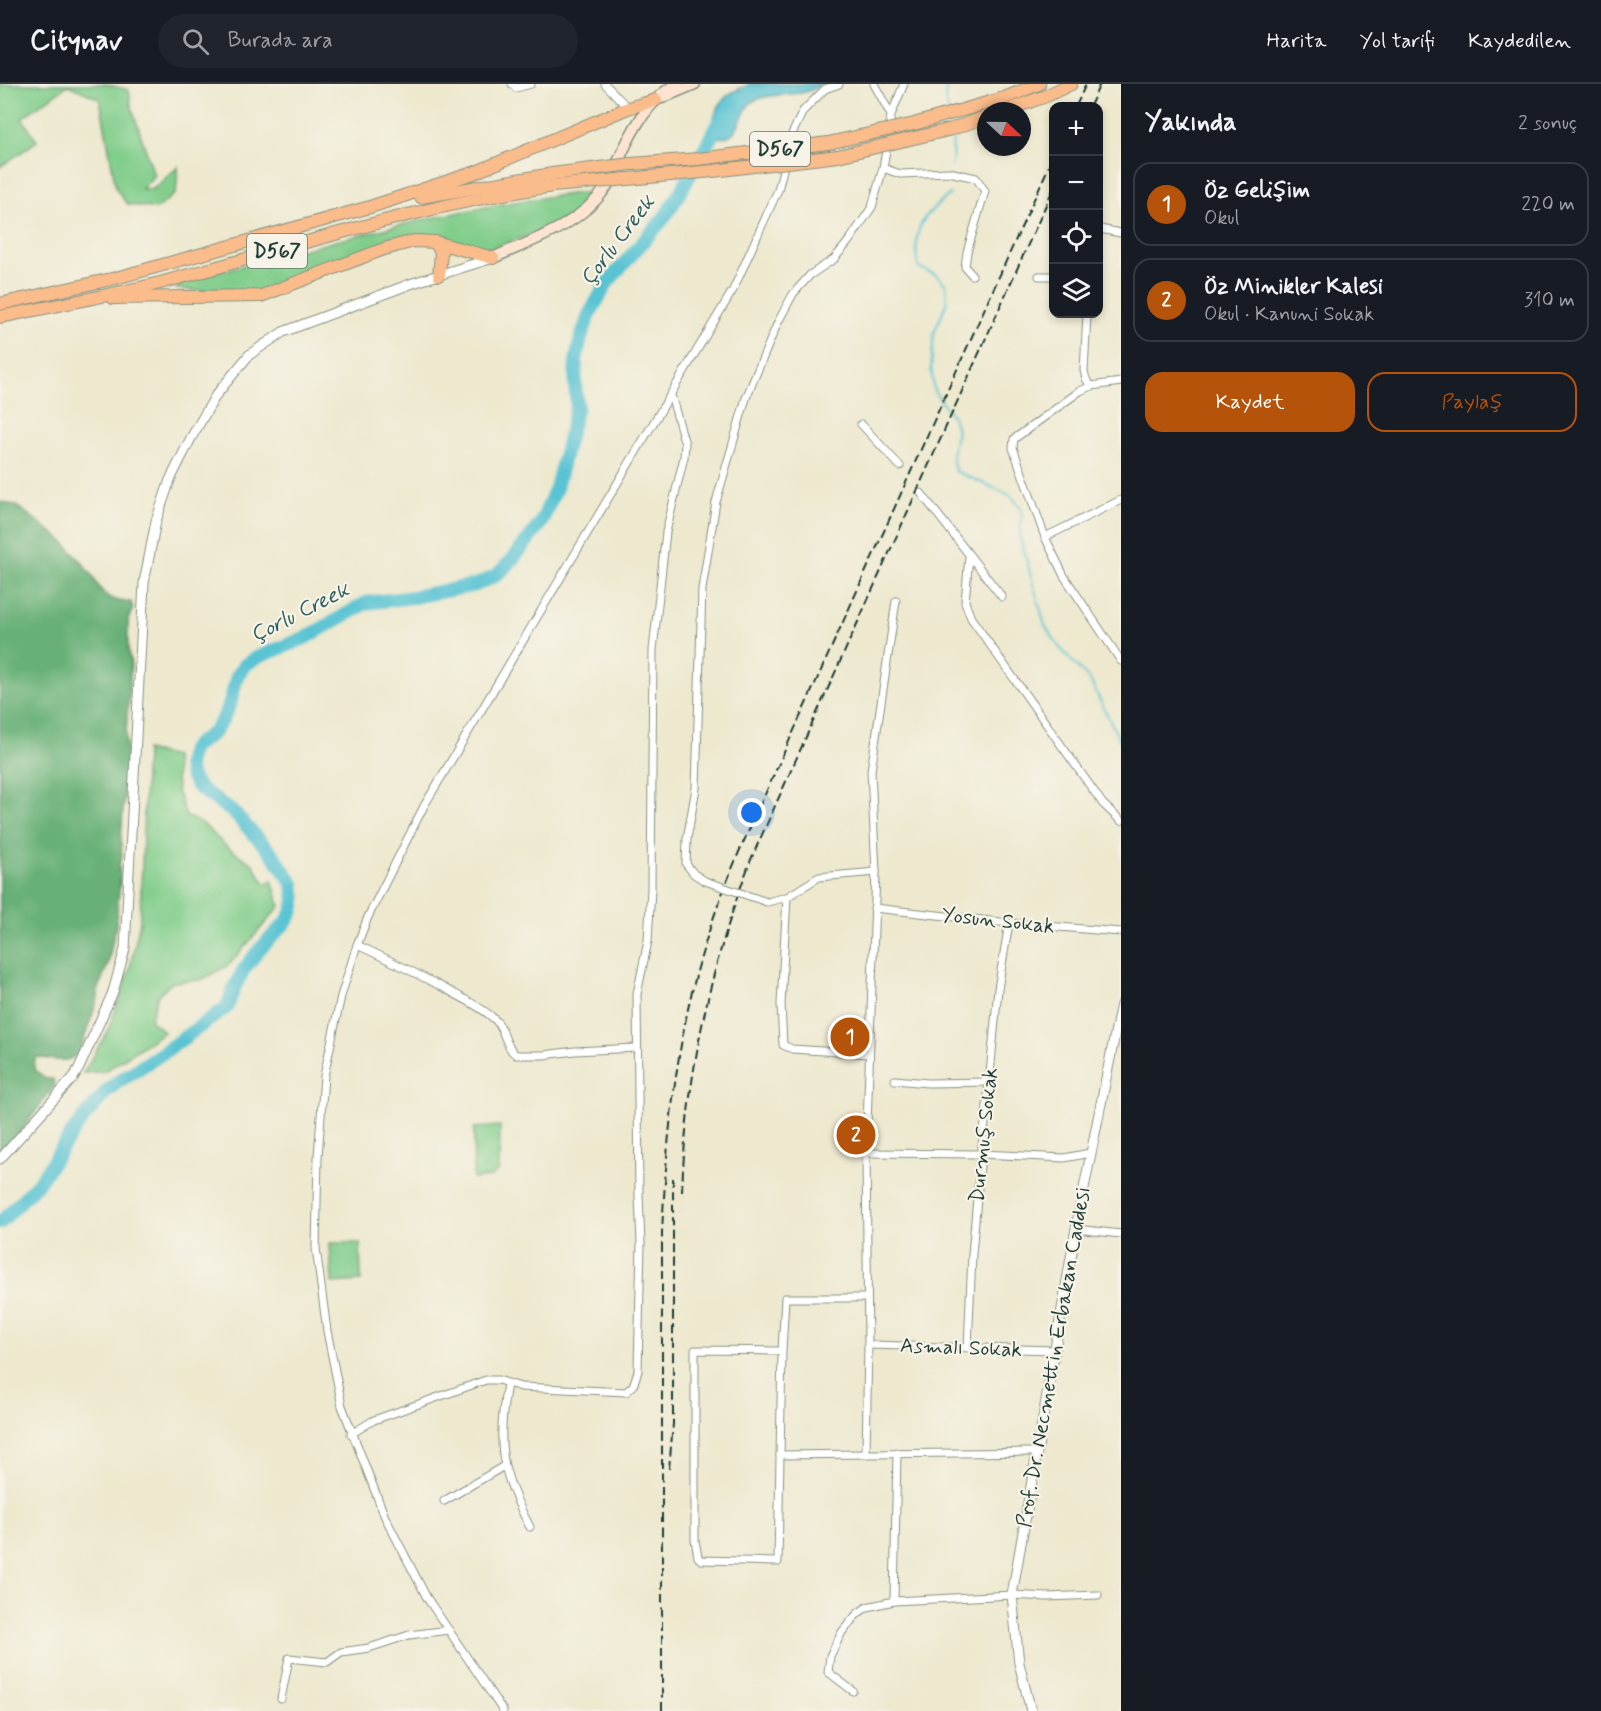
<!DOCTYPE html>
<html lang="tr">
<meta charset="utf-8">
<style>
:root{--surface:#171b24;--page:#20242c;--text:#f1f3f6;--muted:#9ea1a6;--line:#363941;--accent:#b45309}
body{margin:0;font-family:Mynerve,sans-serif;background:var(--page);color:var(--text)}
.controls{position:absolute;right:18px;top:18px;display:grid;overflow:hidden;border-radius:12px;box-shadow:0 3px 9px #0003}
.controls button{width:54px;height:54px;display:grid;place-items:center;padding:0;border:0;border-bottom:2px solid var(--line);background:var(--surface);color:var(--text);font:30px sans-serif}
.compass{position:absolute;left:977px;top:18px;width:54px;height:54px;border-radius:50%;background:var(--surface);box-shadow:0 3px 9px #0003;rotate:112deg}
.you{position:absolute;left:752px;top:729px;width:21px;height:21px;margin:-15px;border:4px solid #fff;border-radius:50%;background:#1a73e8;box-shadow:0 0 0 9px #1a73e833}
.badge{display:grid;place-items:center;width:39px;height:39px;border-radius:50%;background:var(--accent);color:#fff;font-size:20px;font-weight:700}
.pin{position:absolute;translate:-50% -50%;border:3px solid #fff;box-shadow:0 2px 6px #0006}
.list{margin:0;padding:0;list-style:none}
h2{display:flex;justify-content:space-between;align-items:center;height:78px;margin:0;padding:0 24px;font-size:26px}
h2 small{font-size:20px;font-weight:400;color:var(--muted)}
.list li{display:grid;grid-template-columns:39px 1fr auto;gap:18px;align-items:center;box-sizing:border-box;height:84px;margin:0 12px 12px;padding:0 12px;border:2px solid var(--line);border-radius:18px}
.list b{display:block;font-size:22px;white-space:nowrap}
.list p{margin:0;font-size:20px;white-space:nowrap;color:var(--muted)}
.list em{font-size:20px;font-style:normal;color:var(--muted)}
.actions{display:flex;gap:12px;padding:18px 24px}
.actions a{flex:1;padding:14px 0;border:2px solid var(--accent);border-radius:18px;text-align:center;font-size:21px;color:var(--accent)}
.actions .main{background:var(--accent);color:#fff}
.icon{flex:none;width:33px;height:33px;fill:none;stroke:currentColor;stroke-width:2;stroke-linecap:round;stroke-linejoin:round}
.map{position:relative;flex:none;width:1121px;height:1627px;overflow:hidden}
header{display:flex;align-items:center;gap:36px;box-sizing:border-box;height:84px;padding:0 30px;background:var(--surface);border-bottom:2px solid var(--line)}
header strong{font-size:28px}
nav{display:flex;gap:33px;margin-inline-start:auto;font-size:21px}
.search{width:420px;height:54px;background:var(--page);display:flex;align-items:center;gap:15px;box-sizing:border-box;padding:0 21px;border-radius:33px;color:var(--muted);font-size:22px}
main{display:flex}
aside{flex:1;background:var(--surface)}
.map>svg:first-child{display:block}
.green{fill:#81cd8b;stroke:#508560;stroke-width:1.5}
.forest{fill:#68b077;stroke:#447656;stroke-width:1.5}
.water{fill:#59c3d3;stroke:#3c8084;stroke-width:1.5}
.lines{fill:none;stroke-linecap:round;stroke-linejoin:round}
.stream{stroke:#59c3d3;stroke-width:2}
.river{stroke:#59c3d3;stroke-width:14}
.minor-casing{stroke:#869281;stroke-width:9}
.tertiary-casing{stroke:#869281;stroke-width:11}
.secondary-casing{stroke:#869281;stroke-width:13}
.trunk-casing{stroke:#869281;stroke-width:14}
.minor{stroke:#fff;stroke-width:7}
.tertiary{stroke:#fff;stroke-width:9}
.secondary{stroke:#fde4d1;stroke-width:10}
.trunk{stroke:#fabc8b;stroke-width:12}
.rail{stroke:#1f3d34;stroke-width:2;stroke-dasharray:9 4.5;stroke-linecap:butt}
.minor-bridge-casing{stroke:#869281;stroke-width:9;stroke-linecap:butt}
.trunk-bridge-casing{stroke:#869281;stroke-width:14;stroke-linecap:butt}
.minor-bridge{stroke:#fff;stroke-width:7}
.trunk-bridge{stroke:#fabc8b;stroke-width:12}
.labels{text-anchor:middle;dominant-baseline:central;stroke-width:4.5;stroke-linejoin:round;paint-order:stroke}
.shield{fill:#f7f3e8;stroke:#60746a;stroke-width:1.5}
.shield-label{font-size:20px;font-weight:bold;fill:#1f3d34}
.street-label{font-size:21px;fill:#1f3d34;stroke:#f7f3e8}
.water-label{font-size:22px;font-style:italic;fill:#2e5e5c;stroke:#f7f3e8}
</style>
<header>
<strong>Citynav</strong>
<div class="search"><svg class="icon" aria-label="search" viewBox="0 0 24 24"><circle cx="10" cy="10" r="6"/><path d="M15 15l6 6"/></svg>Burada ara</div>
<nav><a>Harita</a><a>Yol tarifi</a><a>Kaydedilen</a></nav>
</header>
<main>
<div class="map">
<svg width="1121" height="1627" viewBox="0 0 1121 1627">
<rect width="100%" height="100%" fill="#f7f3e8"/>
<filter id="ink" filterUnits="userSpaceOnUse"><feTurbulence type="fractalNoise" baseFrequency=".0167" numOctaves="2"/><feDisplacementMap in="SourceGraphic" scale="12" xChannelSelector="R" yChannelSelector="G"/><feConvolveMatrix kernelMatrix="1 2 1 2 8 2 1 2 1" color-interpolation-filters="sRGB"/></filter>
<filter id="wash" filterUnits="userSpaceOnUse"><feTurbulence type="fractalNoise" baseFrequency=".008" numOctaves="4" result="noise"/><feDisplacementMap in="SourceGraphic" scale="24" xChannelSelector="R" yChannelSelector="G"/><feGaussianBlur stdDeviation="1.35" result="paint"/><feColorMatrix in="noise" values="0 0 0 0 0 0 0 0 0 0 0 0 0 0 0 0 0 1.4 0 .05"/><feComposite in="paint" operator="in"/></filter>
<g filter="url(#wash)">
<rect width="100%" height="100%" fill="#ede8ce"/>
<!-- green -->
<g class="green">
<polygon points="0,0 106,0 129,6 131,21 154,91 142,105 153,105 178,83 176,109 156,125 127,120 116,105 100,15 68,1 22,34 37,57 0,83"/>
<path d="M600 107 568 138 483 167 436 151 418 154 267 207 245 210 176 205 181 199 194 194C328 160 462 119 600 107Z"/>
<polygon points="146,666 175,673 177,707 186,732 204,741 228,764 253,780 265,800 272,796 280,822 229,881 201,896 173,898 158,911 150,936 164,948 105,987 83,989 108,947 129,888 140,837"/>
<polygon points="500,1042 499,1086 491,1093 473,1095 474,1044"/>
<polygon points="330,1159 360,1159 361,1197 332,1199"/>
</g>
<!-- forest -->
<path class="forest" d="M0 418 15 421 39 438 64 458 77 473 82 477 87 486 90 488C101 508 106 518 131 518L133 524 128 536V565L131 579 126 650 127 673 121 755 122 773 119 780 120 795 116 841 108 880 98 905V914L80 967C68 982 53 975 37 973L34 979 35 986 47 995H53L55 1001 19 1050 0 1068Z"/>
<!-- water -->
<path class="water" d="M749 0H821C803 16 774 6 753 17 740 24 742 58 716 53 709 39 716 23 727 12 733 7 743 4 749 0Z"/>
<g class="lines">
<!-- stream -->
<g class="stream">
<polyline points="947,0 945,14 948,26"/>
<polyline points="952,82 953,49"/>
<path d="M950 110C921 134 912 144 918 183L936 191 946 201 947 218 934 249 931 284 934 307 953 333 957 346 952 371 955 387 1010 411 1022 425 1020 453 1045 542 1060 564 1090 596 1121 659"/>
</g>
<!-- river -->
<polyline class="river" points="0,1139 39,1098 77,1042 105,1009 116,999 164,968 227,923 234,904 244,885 259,866 287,837 293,827 295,816 293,800 274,772 234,729 198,703 190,690 188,680 192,666 195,662 214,648 223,635 230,620 237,592 245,581 256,574 307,553 366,519 413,513 476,501 497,491 513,475 541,439 556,404 577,322 575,299 576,276 581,254 589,231 607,199 664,134 681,107 722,33"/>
</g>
</g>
<g filter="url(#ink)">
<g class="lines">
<defs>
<g id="minor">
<polyline points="512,0 516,4 531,0"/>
<polyline points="605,0 628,24"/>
<polyline points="874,0 891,31"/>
<polyline points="889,46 891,31 904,0"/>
<polyline points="883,84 900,90 949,88 976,94 985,107 967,168 965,183 972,191"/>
<polyline points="1098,148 1100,145 1121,149"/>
<polyline points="1039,192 1054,192"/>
<polyline points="1087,230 1084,287 1086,295 1091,302 1121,298"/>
<polyline points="1091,302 1080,307 1014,355 1013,364 1045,453 1064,492 1121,577"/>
<polyline points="861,340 900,382"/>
<polyline points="921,409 1002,513"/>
<polyline points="1045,453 1121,416"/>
<polyline points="969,472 965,518 971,534 1103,720 1121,737"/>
<polyline points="705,797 694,790 686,780 687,755 696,704 702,505 716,418 746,314 778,238 793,210 810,191 834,175 849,157 872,123 883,84 887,60"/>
<polyline points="787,813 781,920 783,961 792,965 869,970"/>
<polyline points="767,818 787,813 819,793 876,788"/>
<polyline points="874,824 1009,839 1121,848"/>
<path d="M357 861C386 874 415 889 444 904 460 913 478 921 492 933 506 943 503 961 516 971H544L575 967 636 964"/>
<polyline points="895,996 928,999 990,998"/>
<polyline points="866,1069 981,1070 1064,1074 1090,1069"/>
<polyline points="1076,1145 1121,1150"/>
<polyline points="868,1261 1055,1266"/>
<polyline points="968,1264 972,1170 981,1070 986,1032 998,905 1009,839"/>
<polyline points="782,1267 778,1478 701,1476 698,1473 695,1456 695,1266 782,1267 785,1214 867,1214"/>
<path d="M507 1300C496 1361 501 1389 530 1443"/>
<polyline points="351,1350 374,1336 486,1296 498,1296 521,1303 626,1308 633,1302 638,1287 641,1160 639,1111 637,910 648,857 651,805 653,566 666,448 684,373 685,360 671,311"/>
<polyline points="866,1370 868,1261 866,1069 876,788 871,687 896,517"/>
<polyline points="780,1371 1037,1368"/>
<polyline points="444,1417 504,1382"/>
<polyline points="894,1517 897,1369"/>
<polyline points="853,1607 828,1588 830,1572 842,1548 857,1530 867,1523 894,1517 1012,1511 1047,1513 1098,1511"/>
<polyline points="281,1615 289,1574 327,1578 341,1568 369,1564 409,1551 449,1546"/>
<polyline points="503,1627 427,1514 385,1433 342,1322 327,1247 316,1164 318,1073 324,992 341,912 357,861 368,833 424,722 733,206 778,106 792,50 803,27 825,5 839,0"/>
</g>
<g id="tertiary">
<polyline points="0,1075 73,994 79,984 113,908 125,865 144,499 156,437 170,396 191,354 216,311 249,271 283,248 413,199 493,174"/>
<polyline points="1031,1627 1019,1579 1012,1511 1077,1139 1121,920"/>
</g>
<g id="secondary">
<polyline points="662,14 695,0"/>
<path d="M493 174C533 156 578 142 605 105 610 98 613 88 617 80 630 50 647 16 677 0"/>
</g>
<g id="trunk">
<polyline points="1004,14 1039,0"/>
<polyline points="1004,27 1046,12 1071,0"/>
<polyline points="421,113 552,90"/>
<polyline points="435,158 441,168 439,191"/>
<polyline points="113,214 261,212 384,165 414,157 435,158 493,174"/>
<polyline points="0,220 116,194 370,123 476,88 628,24 656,16"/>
<path d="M0 233C53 222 107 212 160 199 291 164 419 121 553 102"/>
</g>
</defs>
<!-- minor casing -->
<use href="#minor" class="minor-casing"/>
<!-- tertiary casing -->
<use href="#tertiary" class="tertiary-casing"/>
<!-- secondary casing -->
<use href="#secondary" class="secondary-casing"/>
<!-- trunk casing -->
<use href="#trunk" class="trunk-casing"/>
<!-- minor -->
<use href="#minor" class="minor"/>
<!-- tertiary -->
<use href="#tertiary" class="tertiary"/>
<!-- secondary -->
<use href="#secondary" class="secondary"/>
<!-- trunk -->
<use href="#trunk" class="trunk"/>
<!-- rail -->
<g class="rail">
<polyline points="1076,22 1086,0"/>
<polyline points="1090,22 1100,0"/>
<path d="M682 1108C686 993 710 881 752 773L1054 103"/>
<polyline points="669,1385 673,1340 673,1094"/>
<path d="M662 1627V1148C667 1052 676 955 704 863 714 830 726 799 739 768L1054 71"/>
</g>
<defs>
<polyline id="minor-bridge" points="705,797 767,818"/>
<g id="trunk-bridge">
<polyline points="552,90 631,80 698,75 828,59 914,40 1004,14"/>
<polyline points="553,102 713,87 838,72 952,45 986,33"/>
</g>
</defs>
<!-- minor-bridge casing -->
<use href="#minor-bridge" class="minor-bridge-casing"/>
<!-- trunk-bridge casing -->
<use href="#trunk-bridge" class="trunk-bridge-casing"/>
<!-- minor-bridge -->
<use href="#minor-bridge" class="minor-bridge"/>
<!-- trunk-bridge -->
<use href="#trunk-bridge" class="trunk-bridge"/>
</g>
</g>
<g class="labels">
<!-- shield labels -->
<g class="shield">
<rect x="750" y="48" width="60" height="34" rx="4.5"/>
<rect x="247" y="150" width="60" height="34" rx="4.5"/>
</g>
<g class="shield-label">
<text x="780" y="65">D567</text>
<text x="277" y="167">D567</text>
</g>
<!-- street labels -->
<g class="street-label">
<text transform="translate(998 837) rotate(6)">Yosun Sokak</text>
<text transform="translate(984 1051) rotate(-84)">Durmuş Sokak</text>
<text transform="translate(961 1264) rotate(2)">Asmalı Sokak</text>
<text transform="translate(1054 1273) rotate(-80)">Prof. Dr. Necmettin Erbakan Caddesi</text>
</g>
<!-- water labels -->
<g class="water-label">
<text transform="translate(618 157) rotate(-53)">Çorlu Creek</text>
<text transform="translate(300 529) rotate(-27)">Çorlu Creek</text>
</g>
</g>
</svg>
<div class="controls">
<button>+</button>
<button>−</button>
<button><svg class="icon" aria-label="locate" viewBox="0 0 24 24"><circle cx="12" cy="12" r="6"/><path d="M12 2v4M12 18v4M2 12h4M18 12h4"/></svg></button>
<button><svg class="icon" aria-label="layers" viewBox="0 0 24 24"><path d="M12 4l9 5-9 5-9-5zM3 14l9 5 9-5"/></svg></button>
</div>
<svg class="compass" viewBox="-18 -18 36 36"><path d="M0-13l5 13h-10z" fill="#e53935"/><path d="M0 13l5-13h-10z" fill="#9ea1a6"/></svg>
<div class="you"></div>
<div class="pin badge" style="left:850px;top:953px">1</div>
<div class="pin badge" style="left:856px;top:1051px">2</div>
</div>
<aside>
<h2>Yakında<small>2 sonuç</small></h2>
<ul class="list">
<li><span class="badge">1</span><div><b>Öz Gelişim</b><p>Okul</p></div><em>220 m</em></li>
<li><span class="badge">2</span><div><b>Öz Minikler Kalesi</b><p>Okul · Kanuni Sokak</p></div><em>310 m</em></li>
</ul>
<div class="actions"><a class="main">Kaydet</a><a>Paylaş</a></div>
</aside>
</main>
